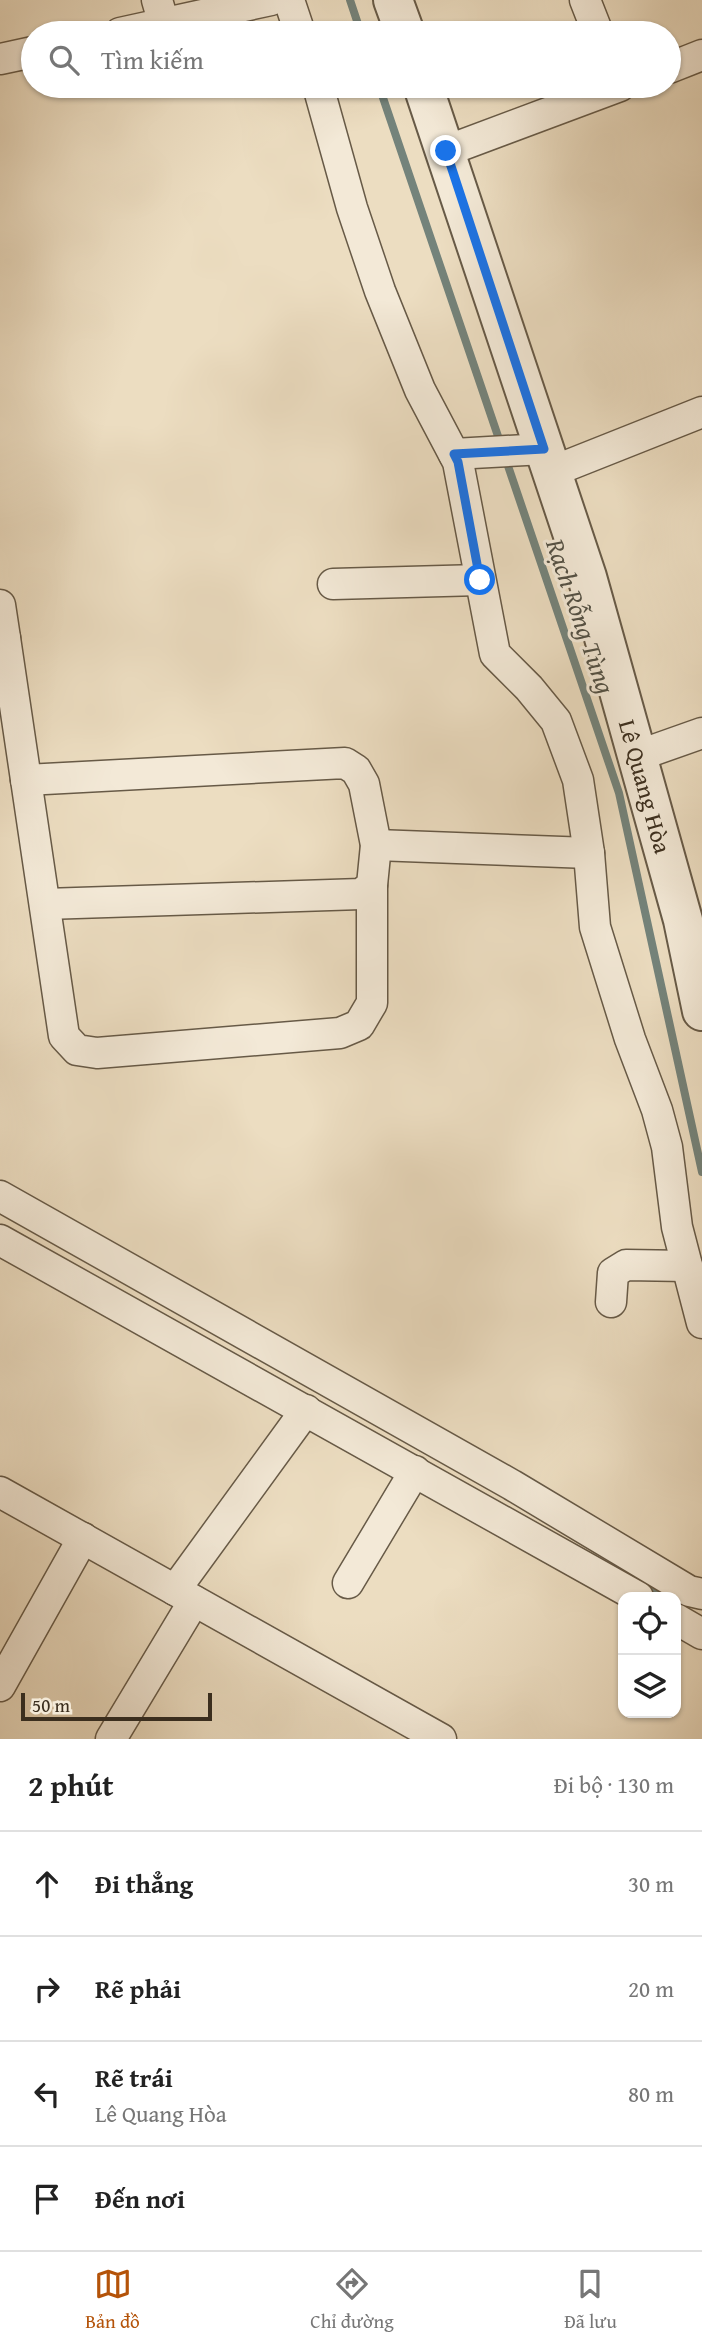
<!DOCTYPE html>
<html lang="vi">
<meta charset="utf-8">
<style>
:root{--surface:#fff;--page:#f6f6f6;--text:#222;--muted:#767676;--line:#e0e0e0;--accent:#b45309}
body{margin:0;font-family:"Gentium Book Plus",serif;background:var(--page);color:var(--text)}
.controls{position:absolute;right:21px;bottom:21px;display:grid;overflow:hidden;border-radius:14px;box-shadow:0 2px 5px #0004}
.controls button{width:63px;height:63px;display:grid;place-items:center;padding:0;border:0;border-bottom:2px solid var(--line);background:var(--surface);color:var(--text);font:35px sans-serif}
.scale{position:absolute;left:21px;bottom:18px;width:191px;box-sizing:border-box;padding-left:7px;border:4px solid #3b2e1e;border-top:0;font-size:19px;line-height:24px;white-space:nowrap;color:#3b2e1e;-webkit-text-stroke:5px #f3e9d7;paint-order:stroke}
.stop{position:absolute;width:21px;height:21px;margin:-16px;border:5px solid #1a73e8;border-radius:50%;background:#fff}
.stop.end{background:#1a73e8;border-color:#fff;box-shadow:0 2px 7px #0008}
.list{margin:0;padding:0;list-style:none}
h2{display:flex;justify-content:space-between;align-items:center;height:91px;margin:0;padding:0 28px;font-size:30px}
h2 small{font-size:23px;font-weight:400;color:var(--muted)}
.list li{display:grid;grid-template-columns:46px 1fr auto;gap:21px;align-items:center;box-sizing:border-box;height:105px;padding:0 28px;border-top:2px solid var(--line)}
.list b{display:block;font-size:26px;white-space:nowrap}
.list p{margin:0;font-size:23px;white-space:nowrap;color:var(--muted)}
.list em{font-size:23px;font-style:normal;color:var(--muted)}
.icon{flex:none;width:38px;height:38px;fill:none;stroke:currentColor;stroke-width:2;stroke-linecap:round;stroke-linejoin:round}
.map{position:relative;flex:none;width:702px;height:1739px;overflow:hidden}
.search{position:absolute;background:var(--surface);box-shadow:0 2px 5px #0004;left:21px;right:21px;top:21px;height:77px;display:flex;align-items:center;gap:18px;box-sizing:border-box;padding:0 24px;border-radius:38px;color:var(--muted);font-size:26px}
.sheet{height:511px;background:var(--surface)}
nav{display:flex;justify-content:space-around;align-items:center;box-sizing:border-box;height:98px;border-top:2px solid var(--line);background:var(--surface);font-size:19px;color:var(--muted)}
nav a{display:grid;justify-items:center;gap:4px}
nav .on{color:var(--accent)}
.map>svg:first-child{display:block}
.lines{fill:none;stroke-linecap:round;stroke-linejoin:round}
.stream{stroke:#74837b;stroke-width:8}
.minor-casing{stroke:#675a47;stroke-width:33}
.tertiary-casing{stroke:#675a47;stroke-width:42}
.minor{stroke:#f3e9d7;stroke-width:30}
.tertiary{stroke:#f3e9d7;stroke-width:38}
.route{stroke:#1a73e8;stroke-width:9}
.labels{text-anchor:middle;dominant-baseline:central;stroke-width:6;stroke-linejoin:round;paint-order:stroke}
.street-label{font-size:24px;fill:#3b2e1e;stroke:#f3e9d7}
.water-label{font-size:26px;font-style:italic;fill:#535145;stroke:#f3e9d7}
</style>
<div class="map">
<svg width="702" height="1739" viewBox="0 0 702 1739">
<rect width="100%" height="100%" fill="#ecddc1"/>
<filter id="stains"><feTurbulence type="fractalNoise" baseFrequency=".00286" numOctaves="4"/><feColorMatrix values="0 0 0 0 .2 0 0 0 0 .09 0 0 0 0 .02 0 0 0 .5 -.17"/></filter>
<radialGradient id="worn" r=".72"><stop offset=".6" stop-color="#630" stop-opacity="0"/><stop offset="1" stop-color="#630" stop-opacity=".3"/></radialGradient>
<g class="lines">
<!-- stream -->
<g class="stream">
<polyline points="350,0 361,33"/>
<polyline points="379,86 501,445"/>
<polyline points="505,457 619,793 702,1172"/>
<polyline points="645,1588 660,1597"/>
</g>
<defs>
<g id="minor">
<polyline points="157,0 164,24"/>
<polyline points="289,0 300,33"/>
<polyline points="585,0 598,33"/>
<polyline points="120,33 271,0"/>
<polyline points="0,59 33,52"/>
<polyline points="669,68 702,55"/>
<polyline points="318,86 352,208 380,291 420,390 458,462 495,654 529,688 556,721 578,780 589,853 595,927 630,1039 657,1110 667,1147 677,1227 702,1323"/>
<polyline points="446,151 620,86"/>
<polyline points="454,454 544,449"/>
<polyline points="551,472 702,412"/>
<polyline points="333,584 480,580"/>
<polyline points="0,605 5,638"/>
<polyline points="0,638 5,638 64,1036 77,1050 97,1053 340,1033 359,1025 372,1003 372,885"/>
<polyline points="637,756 702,733"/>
<polyline points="26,780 345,763 356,770 364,784 376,845 372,885 361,894 45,904"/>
<polyline points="376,845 589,853"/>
<polyline points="0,1196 512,1485 689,1591 702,1594"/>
<polyline points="0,1240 638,1597"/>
<polyline points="611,1302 613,1273 626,1265 687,1266"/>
<polyline points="0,1492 441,1739"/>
<polyline points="348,1583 415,1471"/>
<polyline points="175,1590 306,1410"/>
<polyline points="676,1619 702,1634"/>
<polyline points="0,1686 83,1538"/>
<polyline points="111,1739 194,1601"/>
</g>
<g id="tertiary">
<polyline points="393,0 405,33"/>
<path id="s1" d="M423 86 587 577 683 920 702 1011"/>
</g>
</defs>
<!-- minor casing -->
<use href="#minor" class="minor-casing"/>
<!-- tertiary casing -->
<use href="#tertiary" class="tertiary-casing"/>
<!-- minor -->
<use href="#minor" class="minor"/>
<!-- tertiary -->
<use href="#tertiary" class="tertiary"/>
</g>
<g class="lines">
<!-- route -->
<polyline class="route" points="446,151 544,449 454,454 458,462 480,580"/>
</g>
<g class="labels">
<!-- street labels -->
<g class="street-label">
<text stroke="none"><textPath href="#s1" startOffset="735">Lê Quang Hòa</textPath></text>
</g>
<!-- water labels -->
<g class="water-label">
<text transform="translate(581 616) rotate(71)">Rạch Rỗng Tùng</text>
</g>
</g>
<rect width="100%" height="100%" filter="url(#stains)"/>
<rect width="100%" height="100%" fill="url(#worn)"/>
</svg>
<div class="controls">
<button><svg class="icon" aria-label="locate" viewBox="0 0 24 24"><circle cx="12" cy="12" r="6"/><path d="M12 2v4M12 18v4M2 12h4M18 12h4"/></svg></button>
<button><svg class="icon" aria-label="layers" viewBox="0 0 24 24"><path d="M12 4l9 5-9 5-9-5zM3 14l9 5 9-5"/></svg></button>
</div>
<div class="scale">50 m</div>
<div class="stop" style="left:480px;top:580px"></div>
<div class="stop end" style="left:446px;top:151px"></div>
<div class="search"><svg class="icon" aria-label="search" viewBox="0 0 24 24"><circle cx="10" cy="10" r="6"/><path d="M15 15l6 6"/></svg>Tìm kiếm</div>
</div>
<section class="sheet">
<h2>2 phút<small>Đi bộ · 130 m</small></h2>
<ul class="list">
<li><svg class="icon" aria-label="ahead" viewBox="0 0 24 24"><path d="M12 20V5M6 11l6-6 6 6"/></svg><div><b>Đi thẳng</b></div><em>30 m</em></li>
<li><svg class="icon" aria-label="right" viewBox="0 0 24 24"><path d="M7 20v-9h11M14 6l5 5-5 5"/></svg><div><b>Rẽ phải</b></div><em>20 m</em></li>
<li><svg class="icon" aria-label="left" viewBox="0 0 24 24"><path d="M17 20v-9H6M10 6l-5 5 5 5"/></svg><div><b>Rẽ trái</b><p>Lê Quang Hòa</p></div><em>80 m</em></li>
<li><svg class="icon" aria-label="arrive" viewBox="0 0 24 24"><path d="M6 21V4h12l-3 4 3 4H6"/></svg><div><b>Đến nơi</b></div></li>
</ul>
</section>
<nav>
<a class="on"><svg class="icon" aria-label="map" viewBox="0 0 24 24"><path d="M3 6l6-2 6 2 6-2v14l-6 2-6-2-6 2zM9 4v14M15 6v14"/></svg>Bản đồ</a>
<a><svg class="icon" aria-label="directions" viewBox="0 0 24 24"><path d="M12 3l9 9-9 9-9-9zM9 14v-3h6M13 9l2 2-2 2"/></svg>Chỉ đường</a>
<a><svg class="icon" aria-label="saved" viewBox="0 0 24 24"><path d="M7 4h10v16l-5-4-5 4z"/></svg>Đã lưu</a>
</nav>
